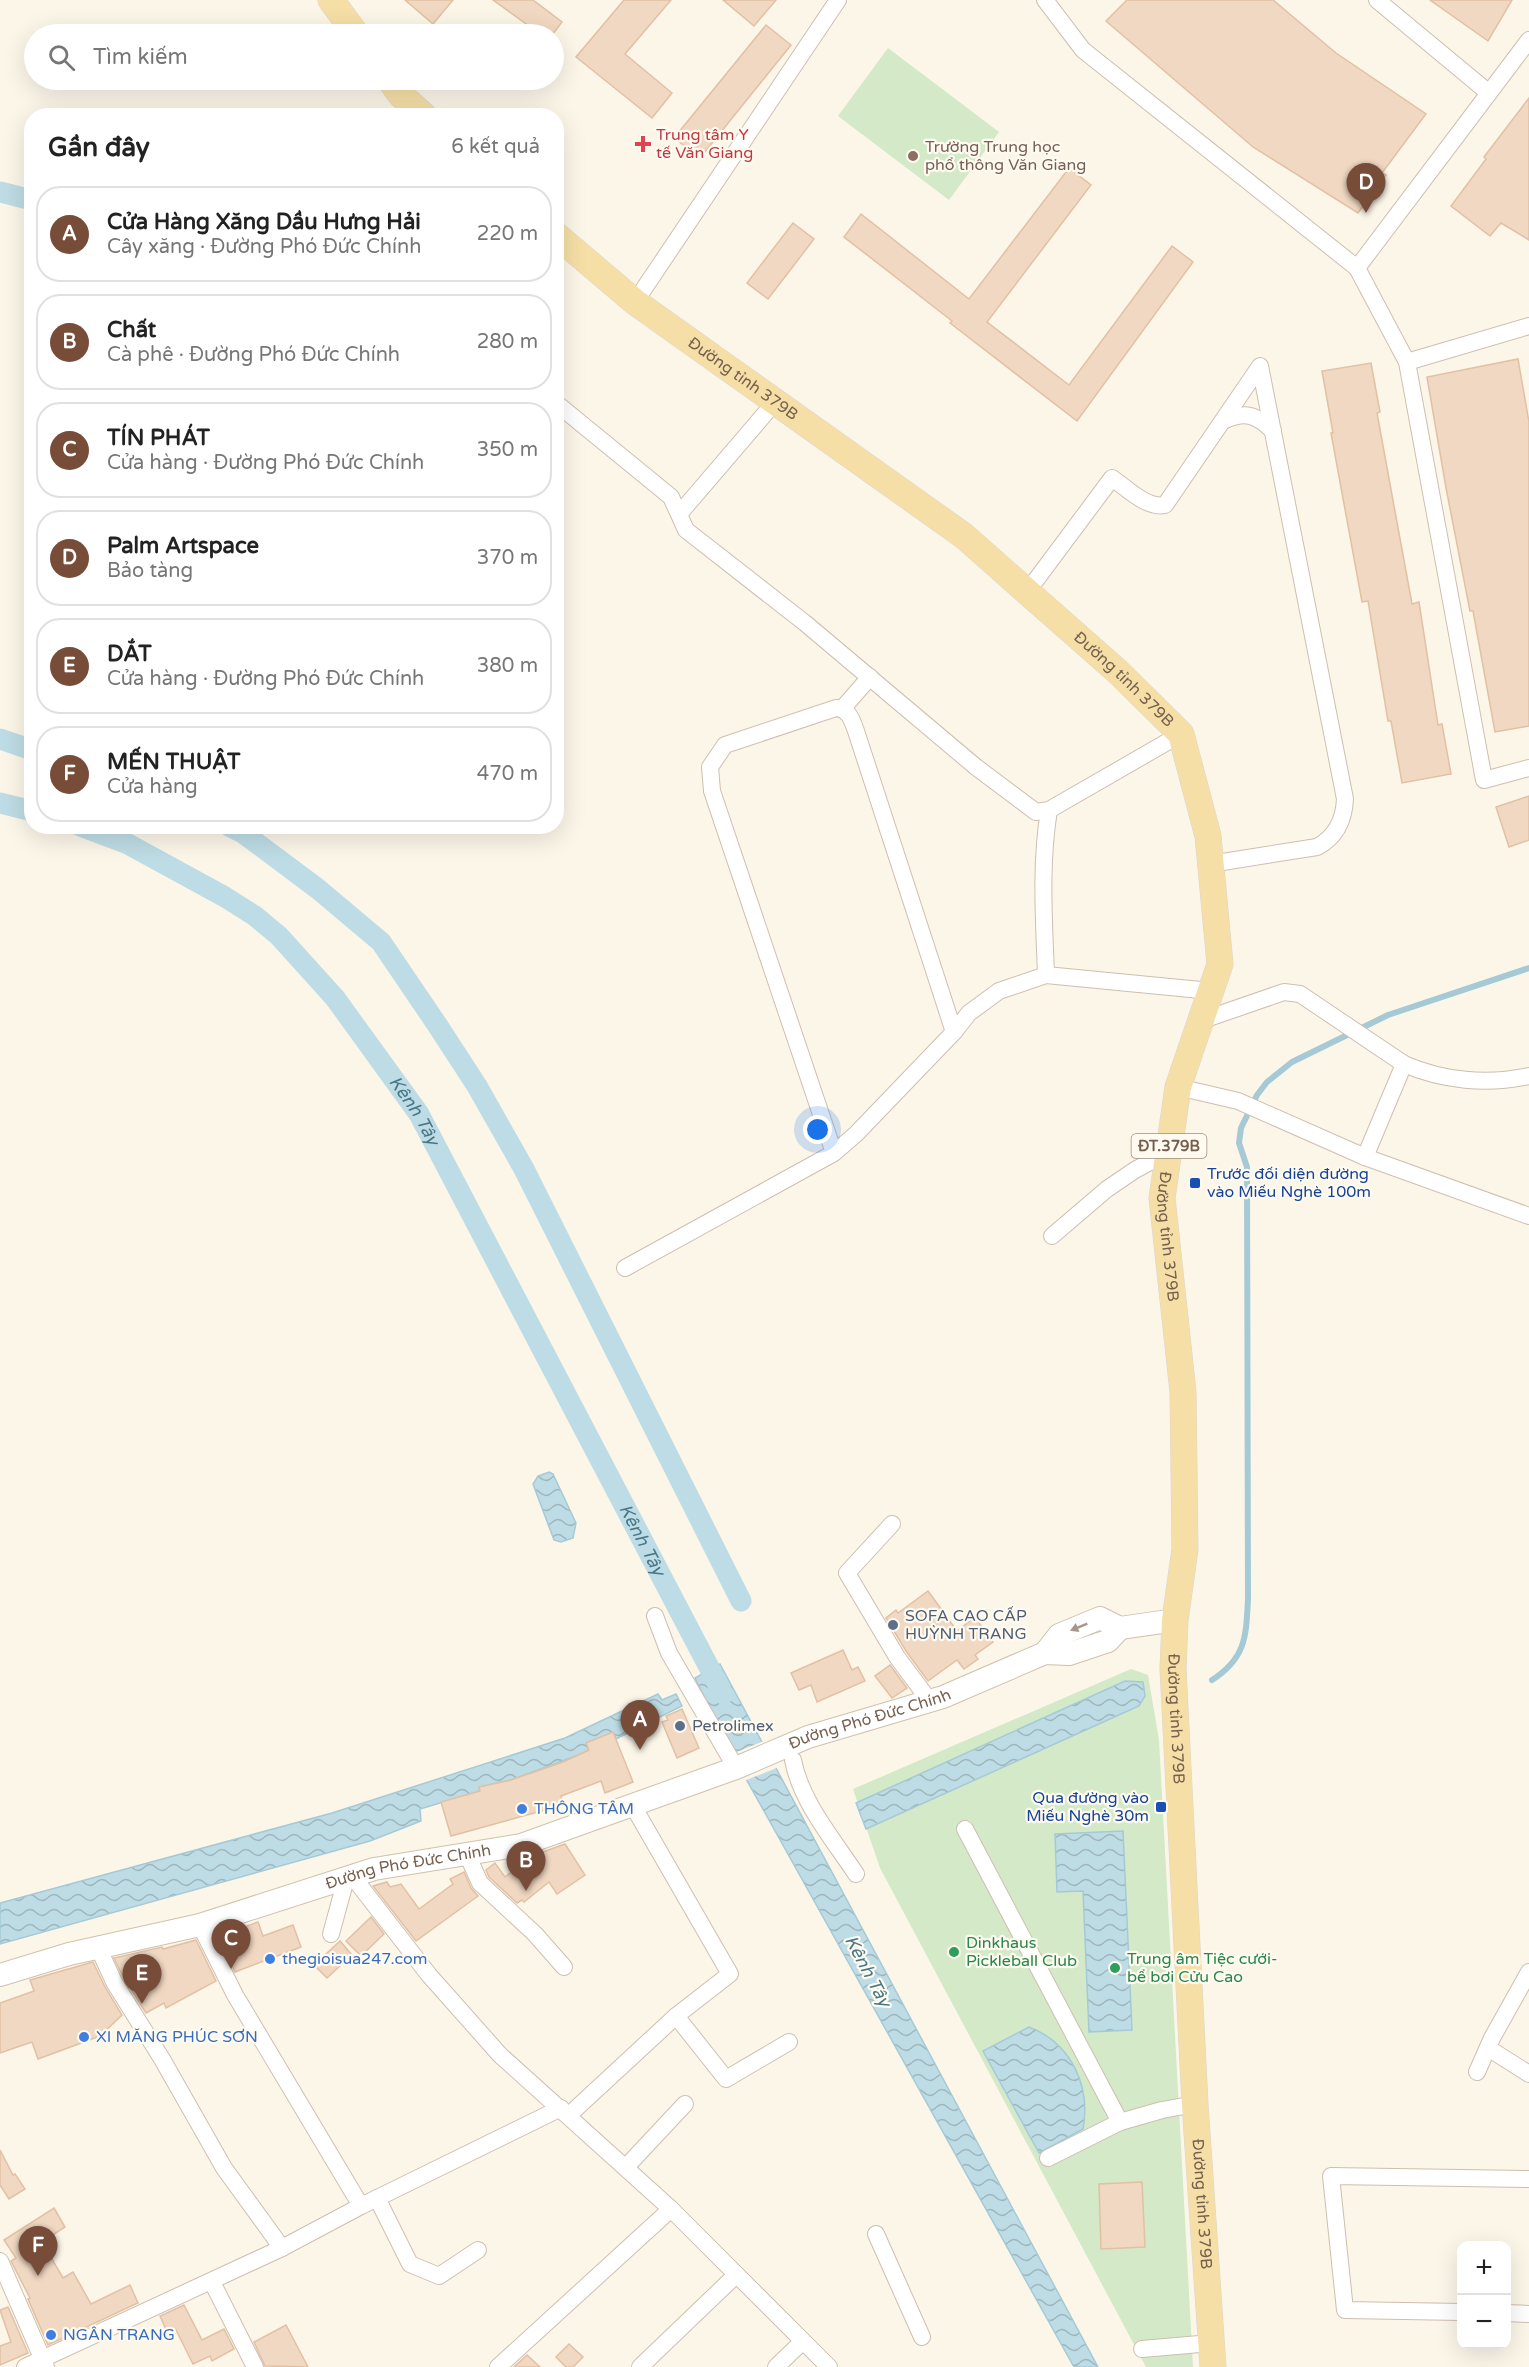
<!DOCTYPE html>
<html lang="vi">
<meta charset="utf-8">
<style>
:root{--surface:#fff;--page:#f6f6f6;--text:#222;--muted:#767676;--line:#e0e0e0;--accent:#774c39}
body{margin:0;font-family:"Varela Round",sans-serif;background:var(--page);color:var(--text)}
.controls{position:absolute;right:18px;bottom:18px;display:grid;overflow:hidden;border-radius:12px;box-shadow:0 6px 24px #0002}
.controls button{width:54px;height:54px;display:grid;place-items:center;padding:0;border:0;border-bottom:2px solid var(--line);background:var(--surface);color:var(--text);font:30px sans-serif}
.you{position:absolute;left:818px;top:1130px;width:21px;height:21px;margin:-15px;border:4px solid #fff;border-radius:50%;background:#1a73e8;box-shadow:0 0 0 9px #1a73e833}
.badge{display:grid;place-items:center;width:39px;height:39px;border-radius:50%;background:var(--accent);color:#fff;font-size:20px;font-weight:700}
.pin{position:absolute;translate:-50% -50px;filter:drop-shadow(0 2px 3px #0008)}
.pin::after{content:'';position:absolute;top:32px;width:21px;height:18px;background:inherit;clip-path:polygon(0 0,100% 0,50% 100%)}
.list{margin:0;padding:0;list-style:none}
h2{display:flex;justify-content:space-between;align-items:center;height:78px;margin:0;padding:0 24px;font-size:26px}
h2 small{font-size:20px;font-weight:400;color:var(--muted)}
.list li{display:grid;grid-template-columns:39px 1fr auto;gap:18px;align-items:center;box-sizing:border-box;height:96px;margin:0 12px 12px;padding:0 12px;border:2px solid var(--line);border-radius:24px}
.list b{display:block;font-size:22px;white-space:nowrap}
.list p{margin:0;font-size:20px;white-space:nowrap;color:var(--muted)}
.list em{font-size:20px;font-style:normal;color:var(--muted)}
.icon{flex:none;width:33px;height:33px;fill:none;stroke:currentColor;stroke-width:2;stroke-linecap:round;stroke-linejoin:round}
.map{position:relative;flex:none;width:1529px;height:2367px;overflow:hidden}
.search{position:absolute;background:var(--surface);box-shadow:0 6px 24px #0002;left:24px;top:24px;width:540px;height:66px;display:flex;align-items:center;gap:15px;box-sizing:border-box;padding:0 21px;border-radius:33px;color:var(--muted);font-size:22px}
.panel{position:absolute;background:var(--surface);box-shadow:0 6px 24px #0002;left:24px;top:108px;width:540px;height:726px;border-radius:24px}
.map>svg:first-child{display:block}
.pitch{fill:#d3e9c8}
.water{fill:url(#water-waves);stroke:#a5cad6;stroke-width:1.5}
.pier{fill:#fcf6e9}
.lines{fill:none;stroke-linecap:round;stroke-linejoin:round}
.stream{stroke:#a5cad6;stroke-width:6}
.canal{stroke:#bedce5;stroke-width:21}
.building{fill:#f0d8c2;stroke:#e2c0a3;stroke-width:1.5}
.minor-casing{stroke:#cdbfb0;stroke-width:18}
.secondary-casing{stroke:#d0c0ad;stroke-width:24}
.primary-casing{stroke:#dbd5d1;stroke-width:27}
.minor{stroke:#fff;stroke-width:16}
.secondary{stroke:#fff;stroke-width:22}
.primary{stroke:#f6dfa6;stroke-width:26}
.oneway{fill:#a5978c}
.health-dot{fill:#e0444e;stroke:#fefaf0;stroke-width:2}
.education-dot{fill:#8d6e63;stroke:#fefaf0;stroke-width:2}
.transit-dot{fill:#1a4fb4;stroke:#fefaf0;stroke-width:2}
.service-dot{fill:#5c6f8a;stroke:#fefaf0;stroke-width:2}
.shop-dot{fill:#3f7fe0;stroke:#fefaf0;stroke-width:2}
.leisure-dot{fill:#2e9e5b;stroke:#fefaf0;stroke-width:2}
.labels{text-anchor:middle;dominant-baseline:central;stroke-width:4.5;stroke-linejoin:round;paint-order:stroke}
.shield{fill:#fefaf0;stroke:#9e8e7f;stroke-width:1.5}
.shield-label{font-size:15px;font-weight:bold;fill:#755f4e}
.health-label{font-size:16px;fill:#be3a42;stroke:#fefaf0;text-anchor:start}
.education-label{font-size:16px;fill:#785e54;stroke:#fefaf0;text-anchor:start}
.street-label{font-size:16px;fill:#755f4e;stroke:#fefaf0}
.transit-label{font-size:16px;fill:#164399;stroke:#fefaf0;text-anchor:start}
.service-label{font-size:16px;fill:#4e5e75;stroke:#fefaf0;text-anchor:start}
.shop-label{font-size:16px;fill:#366cbe;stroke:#fefaf0;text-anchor:start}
.leisure-label{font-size:16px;fill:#27864d;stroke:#fefaf0;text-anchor:start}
.water-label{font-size:18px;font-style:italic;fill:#487887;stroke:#fefaf0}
</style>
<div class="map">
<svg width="1529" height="2367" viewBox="0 0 1529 2367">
<defs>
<pattern id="water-waves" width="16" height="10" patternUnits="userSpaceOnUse" patternTransform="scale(1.5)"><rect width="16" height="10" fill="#bedce5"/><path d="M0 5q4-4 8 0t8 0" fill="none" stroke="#9fb6bc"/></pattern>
</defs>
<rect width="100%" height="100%" fill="#fcf6e9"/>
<!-- pitch -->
<g class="pitch">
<polygon points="888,48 999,132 949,200 838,116"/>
<polygon points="1131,1669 1148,1675 1159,1740 1193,2367 1146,2367 880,1868 853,1789"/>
</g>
<!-- water -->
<g class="water">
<polygon points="549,1472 553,1474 576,1523 573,1538 561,1542 554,1540 533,1484 538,1476"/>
<polygon points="720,1664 1098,2367 1074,2367 731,1752 695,1678"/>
<polygon points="1125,1681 1143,1682 1145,1696 1139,1706 866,1829 856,1803"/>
<polygon points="658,1694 662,1700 676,1694 682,1706 616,1739 613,1733 586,1743 589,1751 511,1780 479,1787 480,1791 420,1809 421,1821 370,1841 0,1944 0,1903 332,1813 565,1738"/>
<polygon points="1123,1831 1132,2030 1089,2032 1083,1891 1057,1892 1055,1834"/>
<path d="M1029 2027C1071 2043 1091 2086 1083 2129L1039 2153 983 2051Z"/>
</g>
<!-- pier -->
<polygon class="pier" points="764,1741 779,1767 744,1781 729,1755"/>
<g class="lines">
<!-- stream -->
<path class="stream" d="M1212 1680C1246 1658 1246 1637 1248 1599L1247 1167 1239 1143 1241 1128 1257 1095 1267 1082 1292 1062 1388 1015 1529 968"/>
<!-- canal -->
<g class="canal">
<polyline points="0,192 32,200"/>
<polyline points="0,739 32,750"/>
<polyline points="0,803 32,811"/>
<path id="s1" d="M80 826 128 844 225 897 255 916 279 936 335 998 419 1114 723 1694"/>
<polyline points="229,826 243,833 318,889 381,942 438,1026 477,1086 524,1169 741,1601"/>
</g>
</g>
<!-- building -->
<g class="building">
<polygon points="405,0 453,0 433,24"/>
<polygon points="493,0 533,0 562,22 553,34 540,34"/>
<polygon points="624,0 671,0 625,54 672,93 652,118 576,57"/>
<polygon points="723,0 776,0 754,26"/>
<polygon points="1127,0 1273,0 1336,53 1426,114 1382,173 1386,175 1358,213 1253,147 1106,21"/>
<polygon points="1430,0 1512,0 1488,41"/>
<polygon points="766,25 791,45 700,158 674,138"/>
<polygon points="1529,98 1529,240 1501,223 1490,236 1451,206 1486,159 1484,157"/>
<polygon points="1069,168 1091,185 987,322 1069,385 1172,246 1193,262 1077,421 950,323 952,321 844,237 861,214 969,299"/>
<polygon points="793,223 814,239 768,299 747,283"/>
<polygon points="1518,359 1529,422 1529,726 1495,732 1473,611 1470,611 1446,488 1427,377"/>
<polygon points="1371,363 1380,412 1377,413 1412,604 1419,602 1438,725 1442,724 1451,774 1402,783 1391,721 1388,721 1368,601 1362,602 1331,433 1333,433 1322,371"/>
<polygon points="1529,796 1529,840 1509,847 1496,807"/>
<polygon points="928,1591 957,1631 975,1617 993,1642 975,1655 978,1659 964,1669 957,1660 928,1681 906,1651 886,1618 896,1610 898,1613"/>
<polygon points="843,1650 852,1670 858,1667 865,1681 817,1702 811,1685 799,1690 791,1673"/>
<polygon points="890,1665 907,1688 892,1698 875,1676"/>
<polygon points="682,1709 699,1748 677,1758 662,1722 668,1720 666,1716"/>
<polygon points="613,1732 633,1782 605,1793 601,1781 561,1796 563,1805 451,1836 441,1802 480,1791 479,1787 511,1780 563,1762 589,1750 586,1743"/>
<polygon points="565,1844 585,1875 557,1894 549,1882 524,1902 522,1900 517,1903 489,1877 486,1870 495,1863 505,1877 532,1856"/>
<polygon points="464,1872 471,1888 478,1896 416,1941 373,1886 387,1882 390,1887 401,1884 419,1909 453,1884 450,1879"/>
<polygon points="371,1917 384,1934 361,1956 346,1941"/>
<polygon points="258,1922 263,1936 293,1925 301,1947 235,1972 218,1937"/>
<polygon points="196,1940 216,1981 166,2008 164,2003 146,2013 123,1977 114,1958 162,1947 163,1949"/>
<polygon points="340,1941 352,1955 327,1978 314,1965"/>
<polygon points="93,1962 105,1987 122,2015 100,2036 38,2059 32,2042 0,2053 0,2003 34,1991 30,1980"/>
<polygon points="0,2150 13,2175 15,2174 25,2189 9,2199 0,2185"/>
<polygon points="1142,2182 1145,2247 1101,2249 1099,2184"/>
<polygon points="54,2208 65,2227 42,2242 63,2278 73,2272 91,2304 130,2285 138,2303 48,2345 28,2299 30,2298 11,2261 16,2258 4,2240"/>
<polygon points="184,2305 202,2340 224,2329 234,2349 212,2361 210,2356 193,2364 176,2330 168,2334 160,2316"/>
<polygon points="8,2307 28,2353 0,2365 0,2346 11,2342 0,2310"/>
<polygon points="286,2325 308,2367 265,2366 254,2342"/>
<polygon points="569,2344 583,2357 573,2367 566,2367 556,2357"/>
<polygon points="527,2355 540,2367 514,2367"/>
</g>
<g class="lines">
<defs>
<g id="minor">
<polyline points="1045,0 1083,50 1357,268 1529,40"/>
<polyline points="1377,0 1489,93"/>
<polyline points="1357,268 1407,362 1484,780 1529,768"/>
<polyline points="635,302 838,0"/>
<polyline points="1407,362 1529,326"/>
<polyline points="556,403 671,497 686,530 805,623 976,767 1036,812 1049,810 1181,734"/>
<path d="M1223 421C1245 411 1256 414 1273 431"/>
<polyline points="680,513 775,402"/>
<path d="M1027 592 1112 478C1127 488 1147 509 1165 505L1260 366 1345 799C1344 820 1336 837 1317 847L1210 864"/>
<polyline points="842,709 870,677"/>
<polyline points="1046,975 1211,991"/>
<polyline points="1200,1021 1284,992 1300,994 1404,1064"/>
<path d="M954 1032 969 1013 999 991 1046 975C1044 920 1040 865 1049 810"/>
<polyline points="1178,1087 1238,1101 1365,1157 1529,1216"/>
<path d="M1365 1157 1404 1064C1443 1081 1487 1085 1529 1076"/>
<polyline points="1052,1236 1107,1189 1135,1170 1168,1152"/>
<path d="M625 1268 834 1153 856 1134 954 1032 856 731C852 720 849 709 836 708L725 745 710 767 712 791 834 1153"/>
<polyline points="892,1524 847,1573 897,1657 929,1700"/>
<polyline points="655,1616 669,1653 736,1768"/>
<path d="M793 1760C801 1802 833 1839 856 1874"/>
<polyline points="965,1829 1120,2122 1162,2110 1195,2104"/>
<polyline points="467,1854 480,1883 535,1934 564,1967"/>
<polyline points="353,1877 429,1975 500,2055 671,2209 498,2367"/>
<polyline points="200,1925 235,1995 361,2206"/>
<polyline points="331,1934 346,1879"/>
<polyline points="98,1947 114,1982 162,2059 224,2168 282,2248"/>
<polyline points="676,2016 726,2079 789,2042"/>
<polyline points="1488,2048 1529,2074"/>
<polyline points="1477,2072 1492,2038 1529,1972"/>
<polyline points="569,2115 676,2016 730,1974 633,1806"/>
<polyline points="1048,2158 1120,2122"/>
<polyline points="626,2167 685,2104"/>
<polyline points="377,2198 410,2264 439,2276 478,2250"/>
<polyline points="671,2209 829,2367"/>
<polyline points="876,2234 922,2337"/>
<polyline points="0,2261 46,2367"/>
<polyline points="212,2282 255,2367"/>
<polyline points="1462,2312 1345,2310 1331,2176 1529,2179"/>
<polyline points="1506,2313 1529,2314"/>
<polyline points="1142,2349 1211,2343"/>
<polyline points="25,2367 282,2248 361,2206 561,2108"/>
<polyline points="640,2367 736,2275"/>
<polyline points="776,2367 802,2342"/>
</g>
<g id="secondary">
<polyline points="1045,1653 1059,1635 1100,1618 1120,1628 1175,1620"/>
<path id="s2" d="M0 1975 69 1954 200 1925 374 1869 521 1845 736 1768 808 1737 943 1697 1045 1653 1069 1654 1108 1641 1120 1628"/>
</g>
<g id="primary">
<polyline points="331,0 356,34"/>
<polyline points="390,80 401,95 424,116"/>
<path id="s3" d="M556 235 635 302 964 536 1117 671 1181 734 1208 836 1220 964 1178 1087 1162 1198 1183 1392 1185 1549 1175 1620 1173 1669 1195 2104 1213 2367"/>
</g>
</defs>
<!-- minor casing -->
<use href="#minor" class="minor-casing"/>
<!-- secondary casing -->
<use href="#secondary" class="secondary-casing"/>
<!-- primary casing -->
<use href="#primary" class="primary-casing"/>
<!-- minor -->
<use href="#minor" class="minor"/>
<!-- secondary -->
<use href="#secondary" class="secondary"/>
<!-- primary -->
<use href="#primary" class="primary"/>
</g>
<!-- one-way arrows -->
<defs><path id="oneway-solid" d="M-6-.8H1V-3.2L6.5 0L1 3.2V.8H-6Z" transform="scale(1.5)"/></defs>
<use class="oneway" href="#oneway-solid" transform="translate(1079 1627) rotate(158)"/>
<!-- markers -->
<path class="health-dot" d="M640 135h6v6h6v6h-6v6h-6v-6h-6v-6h6z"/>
<circle class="education-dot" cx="913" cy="156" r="6"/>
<g class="transit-dot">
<rect x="1189" y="1177" width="12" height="12" rx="3"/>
<rect x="1155" y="1801" width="12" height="12" rx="3"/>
</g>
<g class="service-dot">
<circle cx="893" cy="1625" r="6"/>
<circle cx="680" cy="1726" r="6"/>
</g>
<g class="shop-dot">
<circle cx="522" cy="1809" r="6"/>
<circle cx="270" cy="1959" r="6"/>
<circle cx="84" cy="2037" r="6"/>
<circle cx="51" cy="2335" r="6"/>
</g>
<g class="leisure-dot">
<circle cx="954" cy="1952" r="6"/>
<circle cx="1115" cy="1968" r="6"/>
</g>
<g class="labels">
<!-- shield labels -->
<rect class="shield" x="1131.5" y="1134" width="75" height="24" rx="4.5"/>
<g class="shield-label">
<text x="1169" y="1146">ĐT.379B</text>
</g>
<!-- health labels -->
<g class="health-label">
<text x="656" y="135">Trung tâm Y<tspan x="656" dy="18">tế Văn Giang</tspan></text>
</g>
<!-- education labels -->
<g class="education-label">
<text x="925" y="147">Trường Trung học<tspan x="925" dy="18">phổ thông Văn Giang</tspan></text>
</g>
<!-- street labels -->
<g class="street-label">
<text stroke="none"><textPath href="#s3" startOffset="236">Đường tỉnh 379B</textPath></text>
<text stroke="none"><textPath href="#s3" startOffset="722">Đường tỉnh 379B</textPath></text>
<text stroke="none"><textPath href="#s3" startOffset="1316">Đường tỉnh 379B</textPath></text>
<text stroke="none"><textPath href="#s3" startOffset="1800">Đường tỉnh 379B</textPath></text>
<text stroke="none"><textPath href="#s2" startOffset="909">Đường Phó Đức Chính</textPath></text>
<text stroke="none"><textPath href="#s2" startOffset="423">Đường Phó Đức Chính</textPath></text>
<text stroke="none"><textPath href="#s3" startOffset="2286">Đường tỉnh 379B</textPath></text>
</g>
<!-- transit labels -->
<g class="transit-label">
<text x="1207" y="1174">Trước đối diện đường<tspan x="1207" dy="18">vào Miếu Nghè 100m</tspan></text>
<text x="1149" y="1798" text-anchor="end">Qua đường vào<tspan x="1149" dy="18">Miếu Nghè 30m</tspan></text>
</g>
<!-- service labels -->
<g class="service-label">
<text x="905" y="1616">SOFA CAO CẤP<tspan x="905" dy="18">HUỲNH TRANG</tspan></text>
<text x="692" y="1726">Petrolimex</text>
</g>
<!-- shop labels -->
<g class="shop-label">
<text x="534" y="1809">THÔNG TÂM</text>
<text x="282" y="1959">thegioisua247.com</text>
<text x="96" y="2037">XI MĂNG PHÚC SƠN</text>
<text x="63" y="2335">NGÂN TRANG</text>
</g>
<!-- leisure labels -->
<g class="leisure-label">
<text x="966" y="1943">Dinkhaus<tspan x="966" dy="18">Pickleball Club</tspan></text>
<text x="1127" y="1959">Trung âm Tiệc cưới-<tspan x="1127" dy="18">bể bơi Cửu Cao</tspan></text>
</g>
<!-- water labels -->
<g class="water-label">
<text stroke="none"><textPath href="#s1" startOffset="450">Kênh Tây</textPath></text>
<text stroke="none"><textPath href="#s1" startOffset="936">Kênh Tây</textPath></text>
<text transform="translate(868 1971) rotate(62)">Kênh Tây</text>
</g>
</g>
</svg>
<div class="controls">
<button>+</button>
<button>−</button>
</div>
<div class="you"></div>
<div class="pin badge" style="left:640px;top:1750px">A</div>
<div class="pin badge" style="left:526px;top:1891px">B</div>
<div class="pin badge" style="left:231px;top:1969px">C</div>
<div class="pin badge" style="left:1366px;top:213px">D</div>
<div class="pin badge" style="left:142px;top:2004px">E</div>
<div class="pin badge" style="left:38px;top:2276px">F</div>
<div class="search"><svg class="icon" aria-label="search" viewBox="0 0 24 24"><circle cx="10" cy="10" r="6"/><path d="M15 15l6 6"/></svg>Tìm kiếm</div>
<section class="panel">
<h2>Gần đây<small>6 kết quả</small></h2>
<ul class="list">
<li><span class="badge">A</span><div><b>Cửa Hàng Xăng Dầu Hưng Hải</b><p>Cây xăng · Đường Phó Đức Chính</p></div><em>220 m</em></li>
<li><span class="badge">B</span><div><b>Chất</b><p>Cà phê · Đường Phó Đức Chính</p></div><em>280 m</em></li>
<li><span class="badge">C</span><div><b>TÍN PHÁT</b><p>Cửa hàng · Đường Phó Đức Chính</p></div><em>350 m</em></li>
<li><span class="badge">D</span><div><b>Palm Artspace</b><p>Bảo tàng</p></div><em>370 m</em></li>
<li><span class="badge">E</span><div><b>DẮT</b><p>Cửa hàng · Đường Phó Đức Chính</p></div><em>380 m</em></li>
<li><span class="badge">F</span><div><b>MẾN THUẬT</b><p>Cửa hàng</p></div><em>470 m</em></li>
</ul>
</section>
</div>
